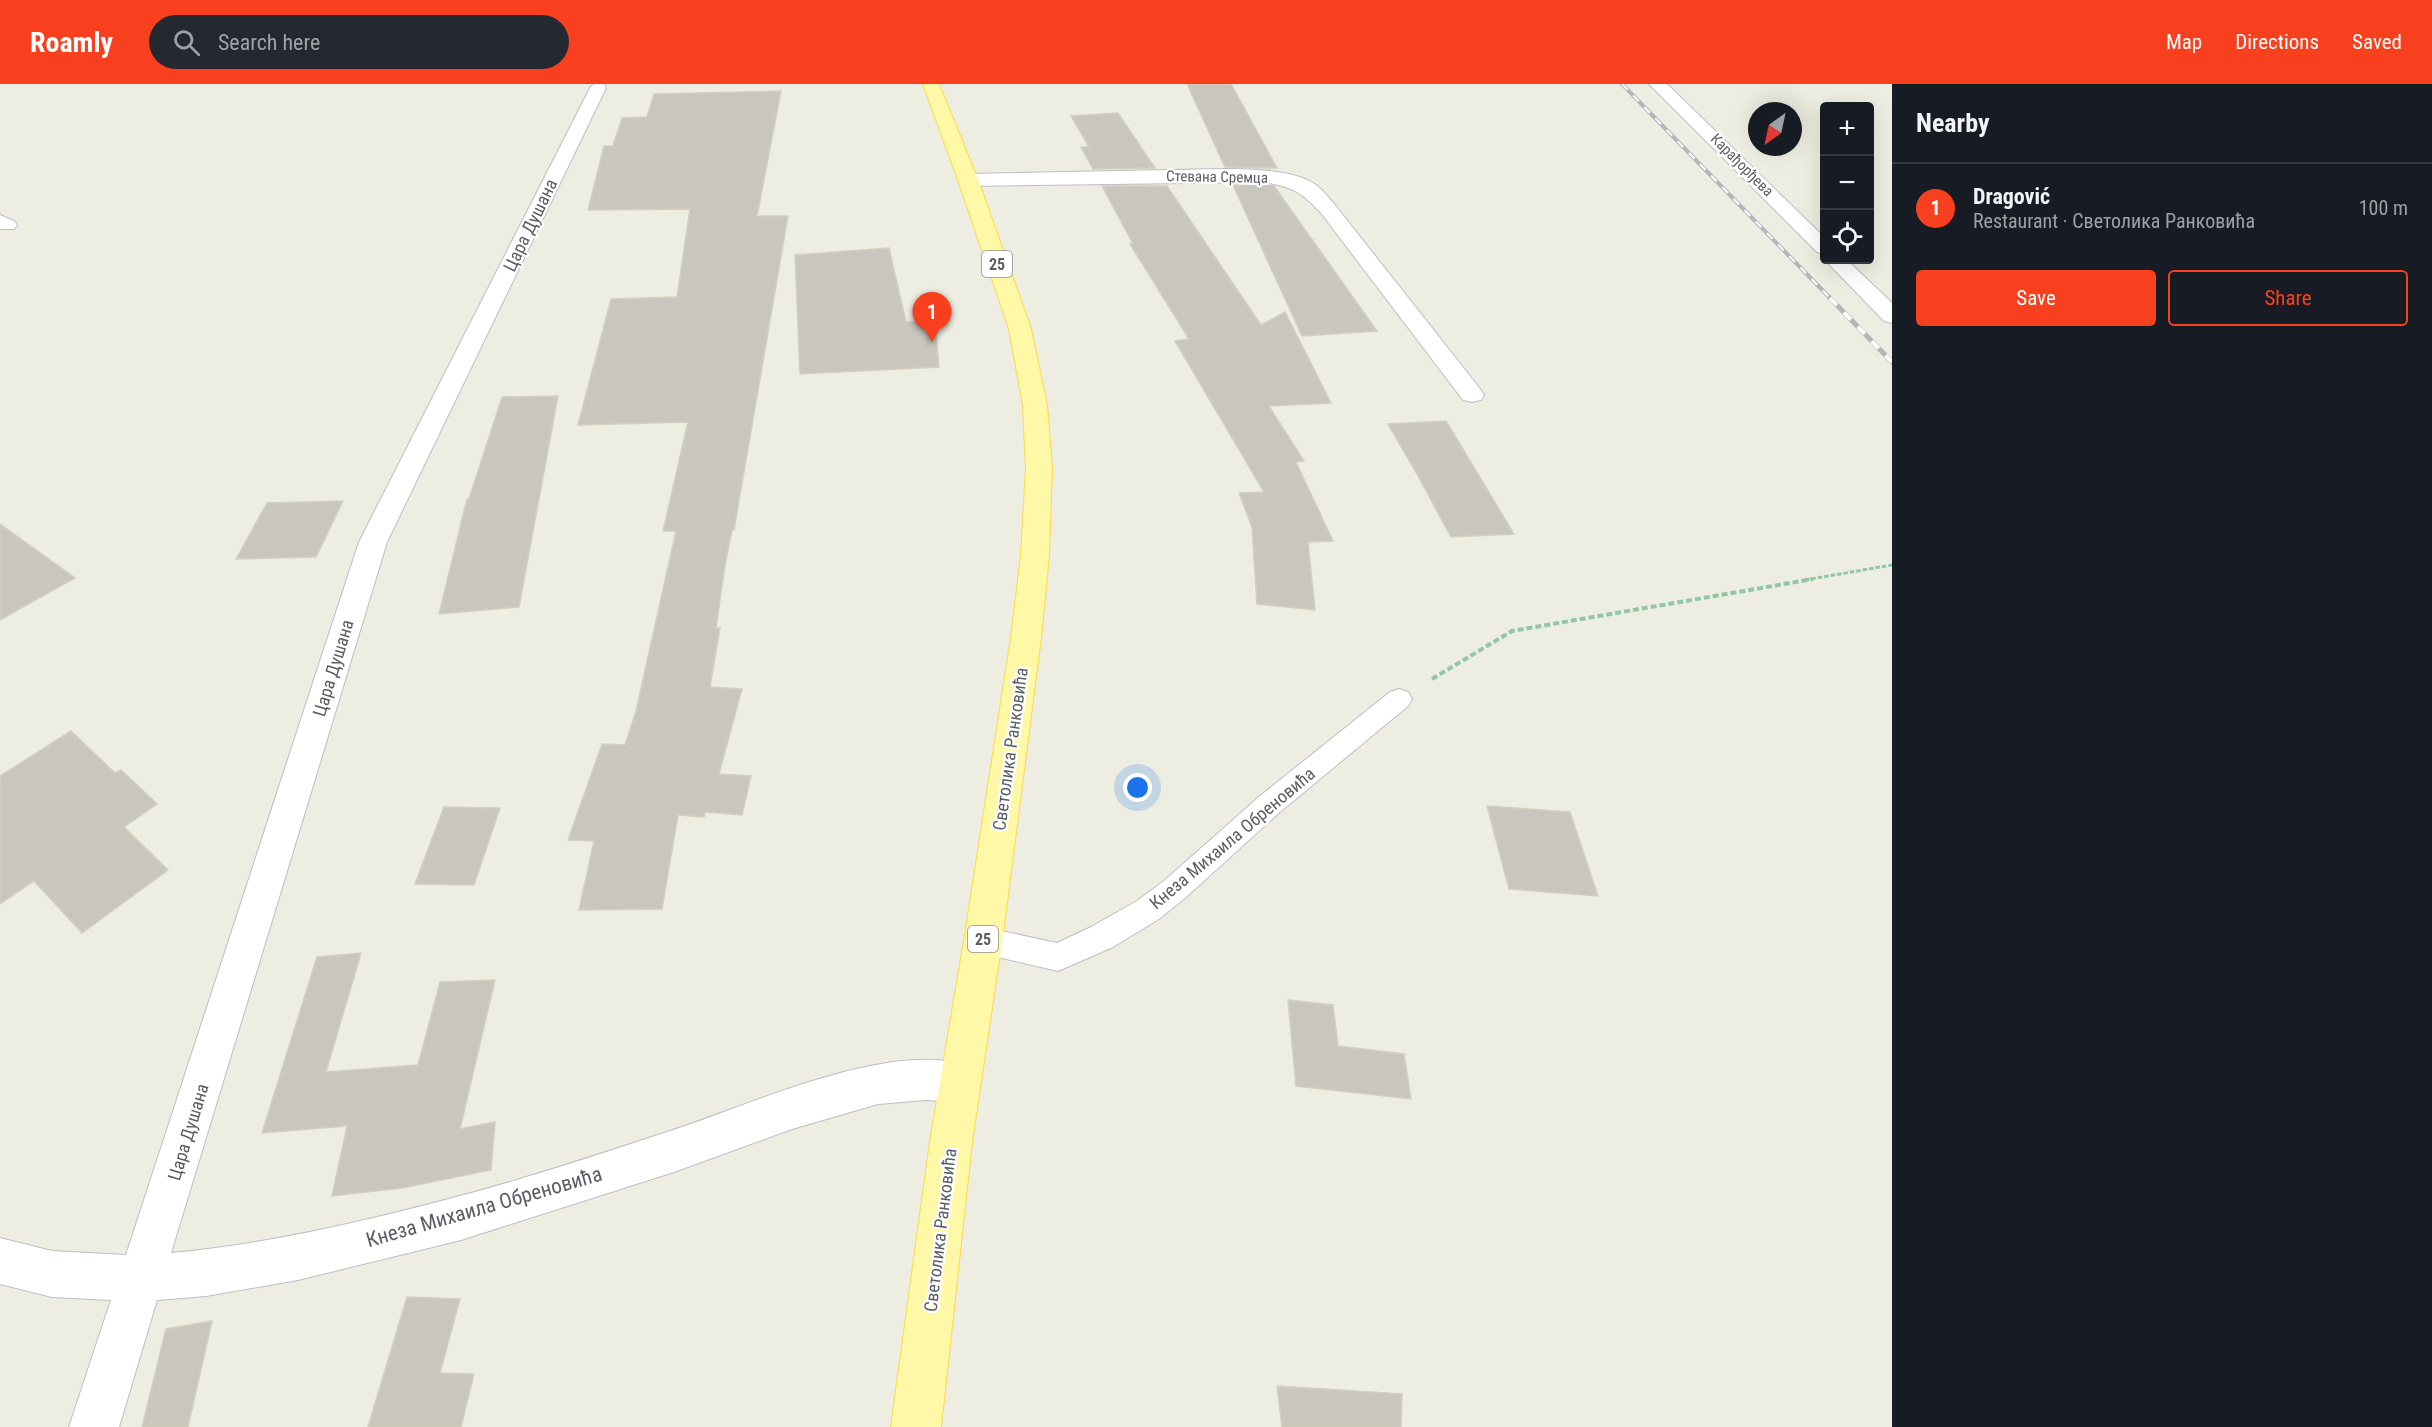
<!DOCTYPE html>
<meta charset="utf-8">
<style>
:root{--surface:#171b24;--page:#242831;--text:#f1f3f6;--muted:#9ea1a6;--line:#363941;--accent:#f8401e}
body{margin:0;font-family:"Roboto Condensed",sans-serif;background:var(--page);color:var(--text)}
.controls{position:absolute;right:18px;top:18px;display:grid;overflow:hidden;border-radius:6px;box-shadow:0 6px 24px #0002}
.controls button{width:54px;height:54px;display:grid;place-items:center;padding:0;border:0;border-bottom:2px solid var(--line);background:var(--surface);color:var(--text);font:30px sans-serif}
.compass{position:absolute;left:1748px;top:18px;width:54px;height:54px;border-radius:50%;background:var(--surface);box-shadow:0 6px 24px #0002;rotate:213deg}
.you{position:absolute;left:1138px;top:704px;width:21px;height:21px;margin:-15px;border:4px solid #fff;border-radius:50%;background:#1a73e8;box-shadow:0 0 0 9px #1a73e833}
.badge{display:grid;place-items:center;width:39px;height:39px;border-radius:50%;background:var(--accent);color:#fff;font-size:20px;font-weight:700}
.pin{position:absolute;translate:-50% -50px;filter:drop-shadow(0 2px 3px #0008)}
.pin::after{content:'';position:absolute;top:32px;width:21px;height:18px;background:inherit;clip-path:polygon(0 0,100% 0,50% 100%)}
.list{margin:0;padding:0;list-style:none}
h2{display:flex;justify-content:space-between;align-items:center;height:78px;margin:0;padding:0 24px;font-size:26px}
h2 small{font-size:20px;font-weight:400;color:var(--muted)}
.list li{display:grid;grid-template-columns:39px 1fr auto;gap:18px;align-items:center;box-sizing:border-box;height:90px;padding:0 24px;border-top:2px solid var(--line)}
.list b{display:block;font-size:22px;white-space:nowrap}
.list p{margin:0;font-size:20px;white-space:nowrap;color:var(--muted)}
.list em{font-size:20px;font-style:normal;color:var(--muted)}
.actions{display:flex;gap:12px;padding:18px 24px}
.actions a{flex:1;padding:14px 0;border:2px solid var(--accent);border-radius:6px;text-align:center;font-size:21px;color:var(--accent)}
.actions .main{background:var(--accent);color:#fff}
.icon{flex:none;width:33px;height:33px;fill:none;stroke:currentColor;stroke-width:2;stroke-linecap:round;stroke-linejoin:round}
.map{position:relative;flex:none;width:1892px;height:1343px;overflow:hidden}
header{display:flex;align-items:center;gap:36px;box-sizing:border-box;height:84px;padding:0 30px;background:var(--accent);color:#fff}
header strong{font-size:28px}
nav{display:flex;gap:33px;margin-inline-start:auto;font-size:21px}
.search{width:420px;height:54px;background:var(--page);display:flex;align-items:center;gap:15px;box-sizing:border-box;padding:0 21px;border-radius:33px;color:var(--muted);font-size:22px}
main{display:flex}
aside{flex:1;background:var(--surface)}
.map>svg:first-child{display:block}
.building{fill:#c9c6be;stroke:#d4cfbf;stroke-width:1.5}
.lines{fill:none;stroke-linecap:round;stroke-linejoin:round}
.lane-casing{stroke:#bcbec4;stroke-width:2}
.street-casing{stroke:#bcbec4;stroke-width:2}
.primary-casing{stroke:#fdd94c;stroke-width:2}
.path-far1{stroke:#92c7a6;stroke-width:3;stroke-dasharray:4.5 2;stroke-linecap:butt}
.path{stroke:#92c7a6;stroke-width:4;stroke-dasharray:6 3;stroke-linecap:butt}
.lane{fill:#fff;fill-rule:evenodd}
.street{fill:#fff;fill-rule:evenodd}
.primary{fill:#fff8a6;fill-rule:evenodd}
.rail-far1-casing{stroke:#b5b6b7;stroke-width:4}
.rail-casing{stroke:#b5b6b7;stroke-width:5}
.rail-far1{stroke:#fff;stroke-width:2;stroke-dasharray:8;stroke-linecap:butt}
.rail{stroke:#fff;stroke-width:4;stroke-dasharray:10;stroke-linecap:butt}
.labels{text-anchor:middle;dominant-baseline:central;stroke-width:4.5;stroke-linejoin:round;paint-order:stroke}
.far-street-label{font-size:15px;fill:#5a5e64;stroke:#fff}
.shield{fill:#fff;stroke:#8c8e92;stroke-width:1.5}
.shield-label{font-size:16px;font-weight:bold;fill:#5a5e64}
.street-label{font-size:18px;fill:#5a5e64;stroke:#fff}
.near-street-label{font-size:21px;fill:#5a5e64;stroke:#fff}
</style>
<header>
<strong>Roamly</strong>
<div class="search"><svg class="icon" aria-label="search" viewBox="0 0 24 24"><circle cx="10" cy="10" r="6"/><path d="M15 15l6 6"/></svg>Search here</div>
<nav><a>Map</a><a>Directions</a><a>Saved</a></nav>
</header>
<main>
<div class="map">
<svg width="1892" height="1343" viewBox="0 0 1892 1343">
<rect width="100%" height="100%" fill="#eeede1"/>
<!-- building -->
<g class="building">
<polygon points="1187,0 1231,0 1277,84 1225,83"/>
<polygon points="781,7 757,132 788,132 734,446 732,446 725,481 716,544 720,544 710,603 742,605 719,690 751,692 742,731 705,728 704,733 678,731 662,825 579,826 594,757 568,756 602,660 625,661 636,627 676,447 663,447 688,338 578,341 611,215 677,213 690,125 588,126 604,62 613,62 622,34 647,33 654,10"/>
<polygon points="1118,29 1155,84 1093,85 1081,63 1089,63 1071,32"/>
<polygon points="1266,100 1274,102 1377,247 1302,252 1233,101"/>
<polygon points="1102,102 1167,102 1261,241 1285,228 1331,319 1269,322 1304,377 1296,378 1333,457 1308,458 1315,526 1257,520 1252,443 1239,409 1264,408 1175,257 1189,255 1130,160 1133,160"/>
<polygon points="889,164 906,238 935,237 939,283 800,290 795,171"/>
<polygon points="558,312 519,523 439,530 467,415 469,415 502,313"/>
<polygon points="1446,337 1514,450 1451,453 1417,390 1388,340"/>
<polygon points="343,417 316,473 236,475 267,419"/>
<polygon points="0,440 75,494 0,536"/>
<polygon points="71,647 115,689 121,686 157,720 124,743 168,786 82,849 34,797 0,820 0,692"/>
<polygon points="1487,722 1570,728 1598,812 1509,805"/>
<polygon points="444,723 500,724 474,801 415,800"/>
<polygon points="361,869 326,988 418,981 440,898 495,896 460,1045 495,1038 491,1086 402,1104 332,1112 347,1042 262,1049 317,873"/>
<polygon points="1288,916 1333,921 1338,962 1404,970 1411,1015 1296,1002"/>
<polygon points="407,1213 460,1215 440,1289 474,1290 461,1343 368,1343"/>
<polygon points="212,1237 188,1343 142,1343 166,1245"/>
<polygon points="1277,1302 1402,1310 1401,1343 1282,1343"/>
</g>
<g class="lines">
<defs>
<polygon id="lane" points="1399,605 1408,608 1412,615 1408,622 1280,728 1185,814 1159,835 1113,863 1058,887 972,867 968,857 972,847 983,843 1057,859 1091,843 1137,817 1165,796 1260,712 1390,608"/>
<g id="street">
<path d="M594 0H604L606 4 387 458 171 1169C269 1160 366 1137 460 1112 532 1093 603 1069 673 1046 750 1021 897 952 974 984L980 998 974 1012 960 1018 926 1016 878 1020 792 1045 674 1088 461 1156 298 1196 206 1212 157 1216 119 1343H69L111 1216 52 1213 0 1200V1154L52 1167 126 1171 359 458 590 4Z"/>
<polygon points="1649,0 1667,0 1824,153 1824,170 1817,168"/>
<path d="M1170 86C1206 86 1288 79 1316 101 1323 106 1329 114 1335 121L1481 306 1484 311 1481 316 1472 318 1463 316 1321 129C1300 107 1296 105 1266 98L968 102 961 100 958 96 961 92 968 90Z"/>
<polygon points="0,131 14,137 17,141 14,145 0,145"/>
<polygon points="1825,176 1847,176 1892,219 1892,239 1884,237"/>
</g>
<polygon id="primary" points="923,0 939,0 978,96 1031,245 1047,321 1052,384 1049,471 1041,554 1002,857 972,1058 941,1343 891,1343 930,1058 964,857 1011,554 1021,471 1026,384 1023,321 1009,245 958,96"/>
</defs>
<!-- lane casing -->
<use href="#lane" class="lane-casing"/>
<!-- street casing -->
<use href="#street" class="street-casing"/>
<!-- primary casing -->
<use href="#primary" class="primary-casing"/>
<!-- path-far1 -->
<polyline class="path-far1" points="1805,496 1892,481"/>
<!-- path -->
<polyline class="path" points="1432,595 1512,547 1813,495"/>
<!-- lane -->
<use href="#lane" class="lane"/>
<!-- street -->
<use href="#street" class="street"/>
<!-- primary -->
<use href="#primary" class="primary"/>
<defs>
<polyline id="rail-far1" points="1622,0 1831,215"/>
<polyline id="rail" points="1830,214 1892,278"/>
</defs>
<!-- rail-far1 casing -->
<use href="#rail-far1" class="rail-far1-casing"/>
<!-- rail casing -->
<use href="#rail" class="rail-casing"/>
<!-- rail-far1 -->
<use href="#rail-far1" class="rail-far1"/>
<!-- rail -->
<use href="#rail" class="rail"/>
</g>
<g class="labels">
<!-- far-street labels -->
<g class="far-street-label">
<text transform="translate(1742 81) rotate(45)">Карађорђева</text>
<text transform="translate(1217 93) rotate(1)">Стевана Сремца</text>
</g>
<!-- shield labels -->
<g class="shield">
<rect x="982" y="167" width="30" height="26" rx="4.5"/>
<rect x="968" y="842" width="30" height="26" rx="4.5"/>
</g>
<g class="shield-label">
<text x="997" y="180">25</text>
<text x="983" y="855">25</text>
</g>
<!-- street labels -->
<g class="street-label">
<text transform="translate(530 141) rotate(-64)">Цара Душана</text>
<text transform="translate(333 584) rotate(-73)">Цара Душана</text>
<text transform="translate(1010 665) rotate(-82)">Светолика Ранковића</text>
<text transform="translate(1232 754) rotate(-40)">Кнеза Михаила Обреновића</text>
<text transform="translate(188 1048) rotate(-73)">Цара Душана</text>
<text transform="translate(940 1146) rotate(-83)">Светолика Ранковића</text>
</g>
<!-- near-street labels -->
<g class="near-street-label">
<text transform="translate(484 1123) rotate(-16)">Кнеза Михаила Обреновића</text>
</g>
</g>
</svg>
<div class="controls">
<button>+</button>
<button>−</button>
<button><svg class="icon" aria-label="locate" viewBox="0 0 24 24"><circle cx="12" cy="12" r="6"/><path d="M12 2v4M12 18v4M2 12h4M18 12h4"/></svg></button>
</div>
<svg class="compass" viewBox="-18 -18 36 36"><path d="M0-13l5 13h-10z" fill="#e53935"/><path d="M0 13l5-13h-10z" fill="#9ea1a6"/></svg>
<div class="you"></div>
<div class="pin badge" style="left:932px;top:258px">1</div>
</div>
<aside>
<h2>Nearby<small></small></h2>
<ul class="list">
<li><span class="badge">1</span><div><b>Dragović</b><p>Restaurant · Светолика Ранковића</p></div><em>100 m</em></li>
</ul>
<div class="actions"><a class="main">Save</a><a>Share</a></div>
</aside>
</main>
